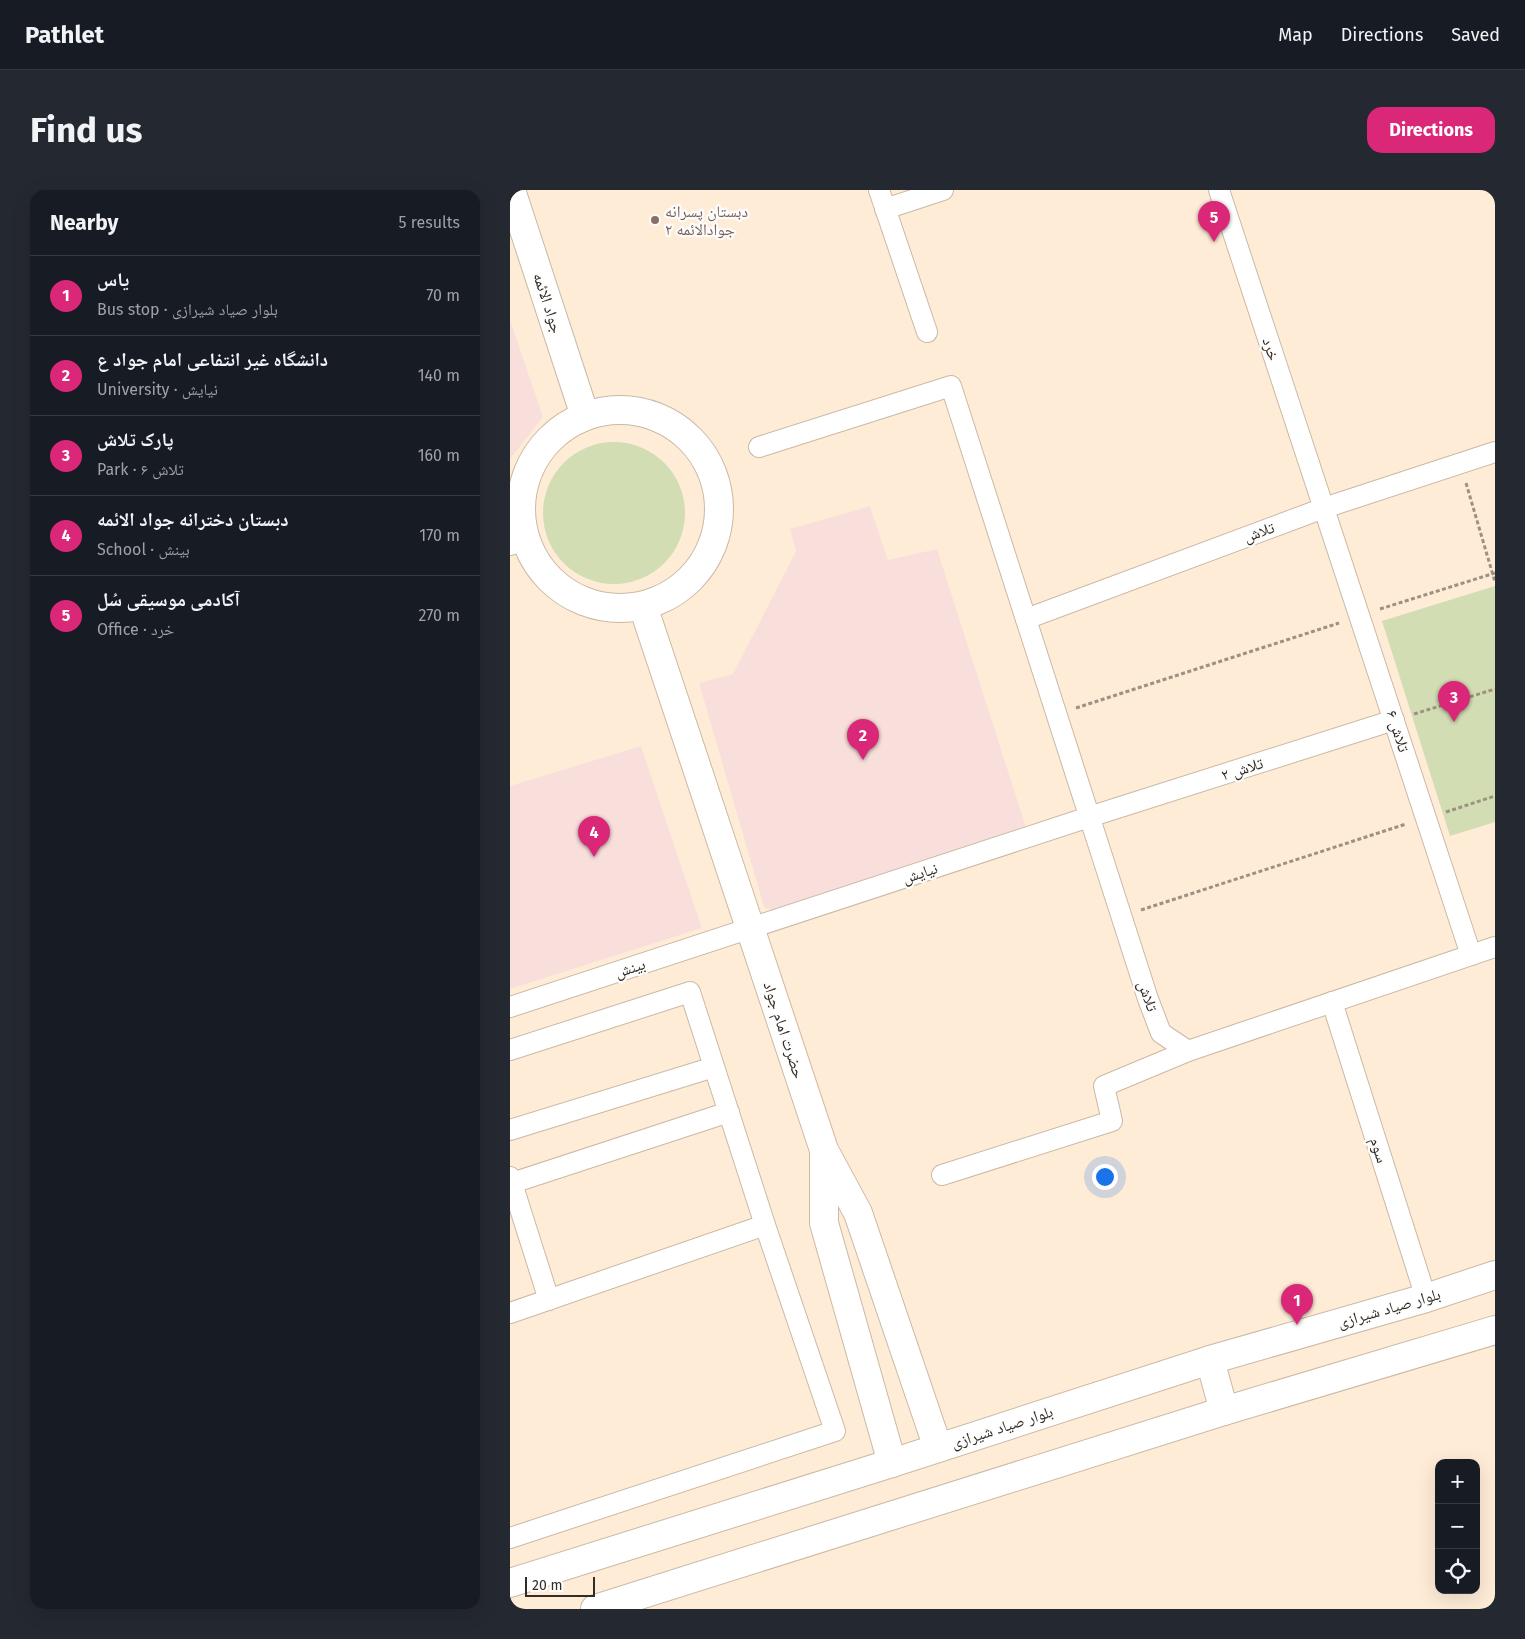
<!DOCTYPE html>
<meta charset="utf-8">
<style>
:root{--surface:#171b24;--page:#242831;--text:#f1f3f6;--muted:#9ea1a6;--line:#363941;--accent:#db2777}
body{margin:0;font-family:"Fira Sans","Noto Naskh Arabic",sans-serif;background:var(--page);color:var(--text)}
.controls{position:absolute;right:15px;bottom:15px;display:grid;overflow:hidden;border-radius:10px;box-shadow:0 5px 20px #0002}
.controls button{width:45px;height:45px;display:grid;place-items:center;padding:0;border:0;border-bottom:1px solid var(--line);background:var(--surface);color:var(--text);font:25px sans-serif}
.scale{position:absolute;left:15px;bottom:12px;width:70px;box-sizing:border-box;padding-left:5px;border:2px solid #332c25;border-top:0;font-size:14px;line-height:18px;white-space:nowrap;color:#332c25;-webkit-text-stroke:4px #fdfdfd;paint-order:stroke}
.you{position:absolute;left:594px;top:986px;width:18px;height:18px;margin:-12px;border:4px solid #fff;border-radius:50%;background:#1a73e8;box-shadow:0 0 0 8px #1a73e833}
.badge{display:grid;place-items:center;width:32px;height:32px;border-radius:50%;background:var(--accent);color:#fff;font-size:16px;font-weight:700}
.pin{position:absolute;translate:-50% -41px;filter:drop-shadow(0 1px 2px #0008)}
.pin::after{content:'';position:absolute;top:26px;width:18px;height:15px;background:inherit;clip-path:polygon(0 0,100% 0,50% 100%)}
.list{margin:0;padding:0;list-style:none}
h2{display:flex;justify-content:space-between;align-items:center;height:65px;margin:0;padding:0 20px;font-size:21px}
h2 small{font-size:16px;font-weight:400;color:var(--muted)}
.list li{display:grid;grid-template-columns:32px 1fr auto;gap:15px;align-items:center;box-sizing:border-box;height:80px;padding:0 20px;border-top:1px solid var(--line)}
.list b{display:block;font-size:19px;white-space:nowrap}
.list p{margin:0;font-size:16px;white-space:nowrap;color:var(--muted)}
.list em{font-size:16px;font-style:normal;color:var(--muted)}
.icon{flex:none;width:28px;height:28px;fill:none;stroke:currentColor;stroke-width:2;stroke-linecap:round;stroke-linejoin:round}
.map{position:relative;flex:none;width:985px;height:1419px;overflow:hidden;border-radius:15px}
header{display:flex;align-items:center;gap:30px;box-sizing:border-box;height:70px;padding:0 25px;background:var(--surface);border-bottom:1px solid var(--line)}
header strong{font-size:24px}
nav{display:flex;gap:28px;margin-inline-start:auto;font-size:18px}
.intro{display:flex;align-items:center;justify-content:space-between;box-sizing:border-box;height:120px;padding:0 30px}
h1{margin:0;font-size:35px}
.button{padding:12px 22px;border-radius:15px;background:var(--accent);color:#fff;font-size:18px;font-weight:700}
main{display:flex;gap:30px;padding:0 30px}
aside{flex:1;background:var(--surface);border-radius:15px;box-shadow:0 5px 20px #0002}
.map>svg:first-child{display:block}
.education{fill:#f9dfdb}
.green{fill:#d2ddb3}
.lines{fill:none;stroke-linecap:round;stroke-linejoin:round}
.street-casing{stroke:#cab9a5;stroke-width:22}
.secondary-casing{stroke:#cab9a5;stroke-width:30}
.path{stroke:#9e9182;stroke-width:3;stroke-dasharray:4 2.5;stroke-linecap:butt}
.street{stroke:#fff;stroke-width:20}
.secondary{stroke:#fff;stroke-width:28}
.education-dot{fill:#8d6e63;stroke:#fdfdfd;stroke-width:2}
.labels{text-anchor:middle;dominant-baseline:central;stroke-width:4.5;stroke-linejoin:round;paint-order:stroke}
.education-label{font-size:16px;fill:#785e54;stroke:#fdfdfd;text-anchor:start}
.street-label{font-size:16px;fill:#332c25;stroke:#fdfdfd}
</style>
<header>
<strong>Pathlet</strong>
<nav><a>Map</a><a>Directions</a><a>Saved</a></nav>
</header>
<div class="intro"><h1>Find us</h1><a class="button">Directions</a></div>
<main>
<aside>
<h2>Nearby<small>5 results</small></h2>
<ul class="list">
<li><span class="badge">1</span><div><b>یاس</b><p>Bus stop · بلوار صیاد شیرازی</p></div><em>70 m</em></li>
<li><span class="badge">2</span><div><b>دانشگاه غیر انتفاعی امام جواد ع</b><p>University · نیایش</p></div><em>140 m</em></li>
<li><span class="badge">3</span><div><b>پارک تلاش</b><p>Park · تلاش ۶</p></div><em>160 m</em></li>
<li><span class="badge">4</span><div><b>دبستان دخترانه جواد الائمه</b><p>School · بینش</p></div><em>170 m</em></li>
<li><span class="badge">5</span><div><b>آکادمی موسیقی سُل</b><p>Office · خرد</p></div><em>270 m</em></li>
</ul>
</aside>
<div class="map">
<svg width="985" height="1419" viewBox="0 0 985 1419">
<rect width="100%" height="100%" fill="#ffecd7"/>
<!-- education -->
<g class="education">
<polygon points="0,130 33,227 0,269"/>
<polygon points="360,316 378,370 427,359 519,647 269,723 254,717 189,493 223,484 286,361 280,339"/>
<polygon points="131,556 192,738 0,799 0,596"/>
</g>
<!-- green -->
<g class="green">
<circle cx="104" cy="323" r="71"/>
<polygon points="985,396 985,632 940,646 872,431"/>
</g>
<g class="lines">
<defs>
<g id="street">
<polyline points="369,0 417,142"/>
<polyline points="709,0 961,765"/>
<polyline points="375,19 433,0"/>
<polyline points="249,257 441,196 638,809 651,843 678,861 985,757"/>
<polyline points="0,355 15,350"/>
<polyline points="516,429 814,318 985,262"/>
<polyline points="822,812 916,1108"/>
<polyline points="0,817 579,627 884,530"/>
<polyline points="0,860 180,802 255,1035"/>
<polyline points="0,940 204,877"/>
<polyline points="432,985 602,931 594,896 678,861"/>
<polyline points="0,987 39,1110"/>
<polyline points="2,993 219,922"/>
<polyline points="0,1123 255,1035 325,1241 0,1348"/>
</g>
<g id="secondary">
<polyline points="1,0 75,226"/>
<circle cx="110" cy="319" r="99"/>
<polyline points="133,416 314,960 348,1023 428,1258"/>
<polyline points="314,964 314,1033 382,1273"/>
<polyline points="700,1170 714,1221"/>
<polyline points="0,1393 382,1273 700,1170 916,1108 985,1085"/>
<polyline points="85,1419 714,1221 985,1140"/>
</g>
</defs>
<!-- street casing -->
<use href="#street" class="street-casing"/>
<!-- secondary casing -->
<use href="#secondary" class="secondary-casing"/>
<!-- path -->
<g class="path">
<polyline points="956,293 985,392"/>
<polyline points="870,419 985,383"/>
<polyline points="566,518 829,433"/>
<polyline points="904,524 985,499"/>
<polyline points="936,622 985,606"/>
<polyline points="631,720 896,634"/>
</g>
<!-- street -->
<use href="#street" class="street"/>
<!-- secondary -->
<use href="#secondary" class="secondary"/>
</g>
<!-- markers -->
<circle class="education-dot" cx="145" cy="30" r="5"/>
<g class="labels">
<!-- education labels -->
<g class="education-label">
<text x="155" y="21">دبستان پسرانه<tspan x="155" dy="18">جوادالائمه ۲</tspan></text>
</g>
<!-- street labels -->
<g class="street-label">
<text transform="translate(38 113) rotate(72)">جواد الائمه</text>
<text transform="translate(761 159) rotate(72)">خرد</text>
<text transform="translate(749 342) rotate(-20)">تلاش</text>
<text transform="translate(888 541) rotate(72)">تلاش ۶</text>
<text transform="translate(732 579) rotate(-18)">تلاش ۲</text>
<text transform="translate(410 683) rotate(-18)">نیایش</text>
<text transform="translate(120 778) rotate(-18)">بینش</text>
<text transform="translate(638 806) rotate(71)">تلاش</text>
<text transform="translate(274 840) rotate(72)">حضرت امام جواد</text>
<text transform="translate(869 960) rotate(72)">سوم</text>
<text transform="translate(879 1118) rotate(-16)">بلوار صیاد شیرازی</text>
<text transform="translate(492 1237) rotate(-18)">بلوار صیاد شیرازی</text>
</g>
</g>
</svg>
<div class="controls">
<button>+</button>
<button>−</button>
<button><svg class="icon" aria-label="locate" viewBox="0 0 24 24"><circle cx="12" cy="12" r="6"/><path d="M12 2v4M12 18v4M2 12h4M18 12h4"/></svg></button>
</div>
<div class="scale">20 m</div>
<div class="you"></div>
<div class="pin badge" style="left:787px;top:1135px">1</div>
<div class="pin badge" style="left:353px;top:570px">2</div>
<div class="pin badge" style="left:944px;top:532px">3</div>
<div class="pin badge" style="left:84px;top:667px">4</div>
<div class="pin badge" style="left:704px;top:52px">5</div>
</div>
</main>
